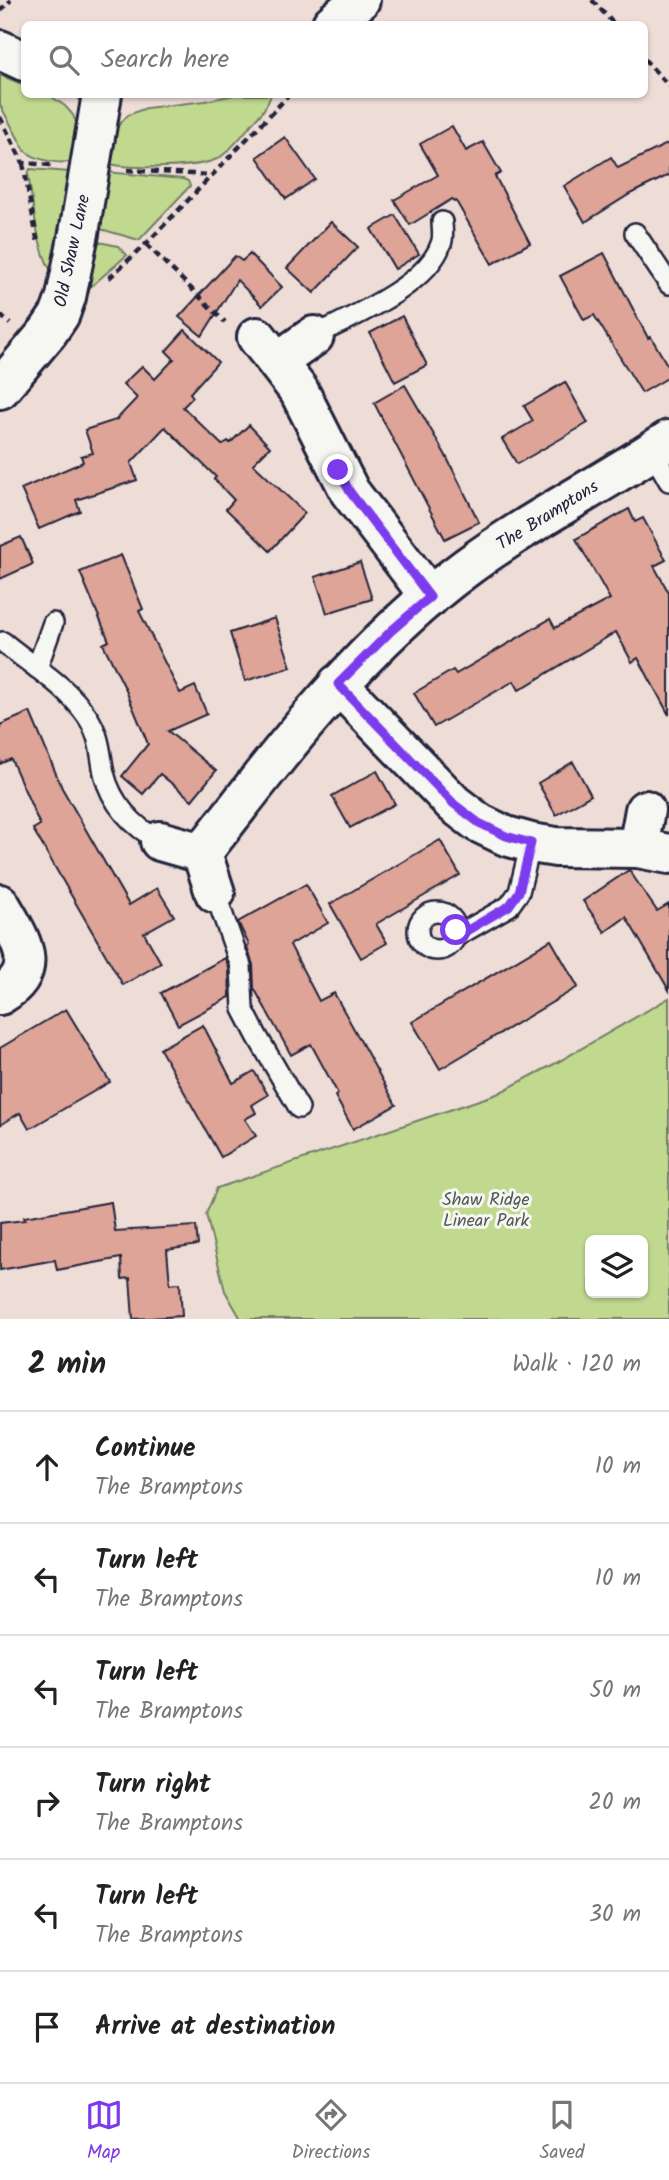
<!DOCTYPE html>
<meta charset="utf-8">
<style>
:root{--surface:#fff;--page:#f2f2f2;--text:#222;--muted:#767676;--line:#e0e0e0;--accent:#7c3aed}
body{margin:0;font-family:Kalam,sans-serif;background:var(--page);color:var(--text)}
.controls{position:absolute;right:21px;bottom:21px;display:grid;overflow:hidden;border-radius:10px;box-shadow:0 2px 5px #0004}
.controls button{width:63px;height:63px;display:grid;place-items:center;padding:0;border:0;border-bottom:2px solid var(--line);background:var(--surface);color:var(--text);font:35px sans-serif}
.stop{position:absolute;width:21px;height:21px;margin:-16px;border:5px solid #7c3aed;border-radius:50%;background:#fff}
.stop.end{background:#7c3aed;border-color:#fff;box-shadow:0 2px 7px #0008}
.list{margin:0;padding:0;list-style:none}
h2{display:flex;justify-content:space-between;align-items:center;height:91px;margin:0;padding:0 28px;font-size:30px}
h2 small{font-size:23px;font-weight:400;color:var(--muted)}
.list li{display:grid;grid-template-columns:46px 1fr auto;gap:21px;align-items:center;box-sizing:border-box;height:112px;padding:0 28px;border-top:2px solid var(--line)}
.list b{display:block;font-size:26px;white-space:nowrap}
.list p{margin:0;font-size:23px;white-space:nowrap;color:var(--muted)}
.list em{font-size:23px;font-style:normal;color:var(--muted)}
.icon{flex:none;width:38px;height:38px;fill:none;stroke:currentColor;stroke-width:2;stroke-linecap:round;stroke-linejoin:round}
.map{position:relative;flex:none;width:669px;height:1319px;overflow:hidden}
.search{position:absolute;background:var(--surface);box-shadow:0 2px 5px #0004;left:21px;right:21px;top:21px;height:77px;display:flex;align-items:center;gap:18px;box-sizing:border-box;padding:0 24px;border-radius:10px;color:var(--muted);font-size:26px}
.sheet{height:763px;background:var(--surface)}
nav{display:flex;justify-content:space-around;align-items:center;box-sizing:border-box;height:98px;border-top:2px solid var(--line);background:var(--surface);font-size:19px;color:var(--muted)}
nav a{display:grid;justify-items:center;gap:4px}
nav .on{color:var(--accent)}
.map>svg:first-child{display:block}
.green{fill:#c0d98f;stroke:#717e65;stroke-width:2;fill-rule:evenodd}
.building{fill:#dda497;stroke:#22223b;stroke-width:2}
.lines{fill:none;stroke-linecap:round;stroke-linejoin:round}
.service-casing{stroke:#22223b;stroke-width:24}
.minor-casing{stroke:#22223b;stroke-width:44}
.tertiary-casing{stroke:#22223b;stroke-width:44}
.path{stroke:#22223b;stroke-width:4.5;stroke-dasharray:7 5;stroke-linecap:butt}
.service{stroke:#f6f6f2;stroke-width:19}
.minor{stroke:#f6f6f2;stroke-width:38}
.tertiary{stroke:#f6f6f2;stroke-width:38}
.route{stroke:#7c3aed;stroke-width:9}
.labels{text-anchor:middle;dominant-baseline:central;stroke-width:6;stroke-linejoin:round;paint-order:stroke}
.street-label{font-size:18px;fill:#22223b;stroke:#f6f6f2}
.park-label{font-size:18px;fill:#515954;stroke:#f6f6f2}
</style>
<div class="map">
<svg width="669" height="1319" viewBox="0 0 669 1319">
<rect width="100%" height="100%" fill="#eeddd7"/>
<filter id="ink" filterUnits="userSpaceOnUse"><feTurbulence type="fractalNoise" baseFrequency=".0143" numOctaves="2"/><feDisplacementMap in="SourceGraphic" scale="14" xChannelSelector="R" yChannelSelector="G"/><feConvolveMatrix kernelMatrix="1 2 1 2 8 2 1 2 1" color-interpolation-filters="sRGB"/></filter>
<g filter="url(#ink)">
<!-- green -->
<g class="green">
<path d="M0 75 24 85V94L49 95 65 106 73 115 79 130 75 160C62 166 36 160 25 151L0 105Z"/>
<path d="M234 95H271C267 108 259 116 250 126 241 137 231 150 219 158 199 169 132 169 110 164L114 130 128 115 146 108 205 101Z"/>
<path d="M30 169 70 172 55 278C36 249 34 208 28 174Z"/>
<polygon points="106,172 183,179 188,181 190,186 139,240 97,228"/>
<polygon points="94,241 118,246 127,255 87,290"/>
<path d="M669 998V1319H241L225 1291 206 1214 217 1188 497 1094 556 1063ZM590 1240H643V1293H590Z"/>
</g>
<!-- building -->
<g class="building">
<polygon points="452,126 466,151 483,142 501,173 495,176 530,243 492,264 456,201 454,202 452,199 410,225 394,200 438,175 420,144"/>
<polygon points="285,137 315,179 286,199 257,157"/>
<polygon points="669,143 669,175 630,194 585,222 564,186 611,157 618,168"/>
<polygon points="395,215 419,254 395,269 371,229"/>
<polygon points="331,222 358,247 314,293 287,268"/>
<polygon points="604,253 648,338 651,337 669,368 669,377 642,393 594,315 584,320 560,276"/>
<polygon points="250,254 282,287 262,306 237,280 202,336 179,317 235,256 242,261"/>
<polygon points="402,316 427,365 395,382 370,333"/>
<polygon points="185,330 218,362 190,393 193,397 183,407 222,445 228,441 230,443 249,425 270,447 253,464 305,513 270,551 226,509 234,500 214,479 216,477 165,427 131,463 137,480 76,500 80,511 39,529 21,489 83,462 81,456 93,453 85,430 116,420 137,398 123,384 142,366 155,379 174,359 166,351"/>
<polygon points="565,382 588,423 517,464 502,439 533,421 524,406"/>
<polygon points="405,385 445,454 479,522 445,539 374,403"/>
<polygon points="629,509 635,522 643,518 666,560 654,566 669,593 669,715 638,658 632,662 616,632 519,690 514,681 434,727 414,693 453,670 456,674 550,619 555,628 610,599 576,539"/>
<polygon points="21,537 33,564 0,579 0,546"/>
<polygon points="121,555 143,609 139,611 180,693 195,686 207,714 168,731 216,771 192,800 160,774 143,794 122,776 148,744 125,688 103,644 109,641 80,572"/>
<polygon points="360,562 372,599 327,613 315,577"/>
<polygon points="275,618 291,667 245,681 230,633"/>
<polygon points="30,712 62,788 129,905 157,888 174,916 144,933 161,963 123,985 33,829 40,825 11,759 0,764 0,725"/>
<polygon points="573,762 591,795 556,815 538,783"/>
<polygon points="377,771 395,804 350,828 332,796"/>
<polygon points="440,840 460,875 376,924 387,943 361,958 330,904"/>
<polygon points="629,870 657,911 669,904 669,990 626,917 605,932 583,901"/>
<polygon points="306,884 328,923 290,945 319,1001 334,993 396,1105 353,1129 335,1096 338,1094 311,1044 291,1055 254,988 253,965 247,947 249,945 238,922"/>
<polygon points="551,940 578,987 440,1069 412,1022"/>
<polygon points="225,958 229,968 230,997 178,1025 161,993"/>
<polygon points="66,1009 110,1082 29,1129 20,1113 0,1125 0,1048"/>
<polygon points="203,1025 233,1083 254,1071 268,1095 252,1105 256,1113 245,1119 256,1136 221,1157 160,1049"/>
<polygon points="111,1202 115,1231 196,1226 198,1245 167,1250 170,1284 180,1283 182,1316 133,1319 130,1278 122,1279 121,1258 57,1270 55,1260 0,1270 0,1223 25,1220 24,1217"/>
</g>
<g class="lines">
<defs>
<g id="service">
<polyline points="635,233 669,284"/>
<path d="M314 336C351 317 427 286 441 244 444 237 442 229 442 222"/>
<polyline points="652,451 669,481"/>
<path d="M3 642C33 667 64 683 87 716 100 735 100 752 104 773 111 803 133 827 160 841"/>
<polyline points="37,668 53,623"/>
<polyline points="215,893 241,966 243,1009 257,1036 299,1108"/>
<circle cx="437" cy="931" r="19"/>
<polyline points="455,937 509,906 519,892 531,843"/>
</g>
<g id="minor">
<polyline points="257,337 299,391 350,492 430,597"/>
<polyline points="277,362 314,336"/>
<polyline points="0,389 48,332 60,314 66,297 79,233 102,94"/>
<polyline points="338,684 454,804 479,823 506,836 531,843 556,847 638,848 669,854"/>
<path d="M160 841 202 853C282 750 361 645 467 567 531 520 603 484 669 440"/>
<polyline points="638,848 645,810"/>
<polyline points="202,853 215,893"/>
<path d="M0 904C19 938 44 969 0 995"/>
</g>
<g id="tertiary">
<polyline points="332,24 360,0"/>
<polyline points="0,50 24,61"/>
</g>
</defs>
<!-- service casing -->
<use href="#service" class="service-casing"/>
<!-- minor casing -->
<use href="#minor" class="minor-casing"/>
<!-- tertiary casing -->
<use href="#tertiary" class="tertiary-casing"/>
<!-- path -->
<g class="path">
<polyline points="592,0 614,24"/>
<polyline points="0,11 11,0"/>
<polyline points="644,59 669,86"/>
<polyline points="0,117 23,163 52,165"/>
<polyline points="23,163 38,244"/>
<polyline points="127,170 209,175"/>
<polyline points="146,244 225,322"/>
<polyline points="109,278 146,244 290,94"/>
<polyline points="0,315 10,324"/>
</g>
<!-- service -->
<use href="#service" class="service"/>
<!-- minor -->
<use href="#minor" class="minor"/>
<!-- tertiary -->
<use href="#tertiary" class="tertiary"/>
</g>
</g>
<g class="lines" filter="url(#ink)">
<!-- route -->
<polyline class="route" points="338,470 350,492 430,597 391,631 338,684 454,804 479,823 506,836 531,843 519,892 509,906 456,937 456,930"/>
</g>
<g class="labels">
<!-- street labels -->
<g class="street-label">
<text transform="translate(73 251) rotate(-78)">Old Shaw Lane</text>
<text transform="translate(548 516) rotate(-32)">The Bramptons</text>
</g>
<!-- park labels -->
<g class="park-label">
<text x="486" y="1200">Shaw Ridge<tspan x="486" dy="21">Linear Park</tspan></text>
</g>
</g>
</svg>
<div class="controls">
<button><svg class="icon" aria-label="layers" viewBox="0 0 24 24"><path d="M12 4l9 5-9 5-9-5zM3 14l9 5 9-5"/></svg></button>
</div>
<div class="stop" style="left:456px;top:930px"></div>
<div class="stop end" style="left:338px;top:470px"></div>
<div class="search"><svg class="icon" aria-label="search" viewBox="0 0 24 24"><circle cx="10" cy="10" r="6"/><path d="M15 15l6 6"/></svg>Search here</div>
</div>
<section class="sheet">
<h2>2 min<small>Walk · 120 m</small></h2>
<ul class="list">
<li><svg class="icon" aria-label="ahead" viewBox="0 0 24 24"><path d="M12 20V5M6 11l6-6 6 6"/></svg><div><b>Continue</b><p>The Bramptons</p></div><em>10 m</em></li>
<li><svg class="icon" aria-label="left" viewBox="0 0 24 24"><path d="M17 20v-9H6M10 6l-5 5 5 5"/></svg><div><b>Turn left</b><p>The Bramptons</p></div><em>10 m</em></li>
<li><svg class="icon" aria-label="left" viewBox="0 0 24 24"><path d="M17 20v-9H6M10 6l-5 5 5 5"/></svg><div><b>Turn left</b><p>The Bramptons</p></div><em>50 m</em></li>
<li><svg class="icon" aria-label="right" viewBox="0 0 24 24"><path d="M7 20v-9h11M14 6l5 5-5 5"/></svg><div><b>Turn right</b><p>The Bramptons</p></div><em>20 m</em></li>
<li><svg class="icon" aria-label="left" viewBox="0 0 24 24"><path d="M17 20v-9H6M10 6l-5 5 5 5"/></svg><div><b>Turn left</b><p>The Bramptons</p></div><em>30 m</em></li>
<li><svg class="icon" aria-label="arrive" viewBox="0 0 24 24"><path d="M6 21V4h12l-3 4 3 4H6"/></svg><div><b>Arrive at destination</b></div></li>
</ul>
</section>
<nav>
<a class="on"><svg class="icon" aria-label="map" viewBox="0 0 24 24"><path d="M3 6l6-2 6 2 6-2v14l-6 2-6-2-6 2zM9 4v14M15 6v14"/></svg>Map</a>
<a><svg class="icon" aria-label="directions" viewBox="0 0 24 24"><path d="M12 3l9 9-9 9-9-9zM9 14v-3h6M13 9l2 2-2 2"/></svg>Directions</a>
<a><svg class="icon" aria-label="saved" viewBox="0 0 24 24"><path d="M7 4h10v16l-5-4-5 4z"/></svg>Saved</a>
</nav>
